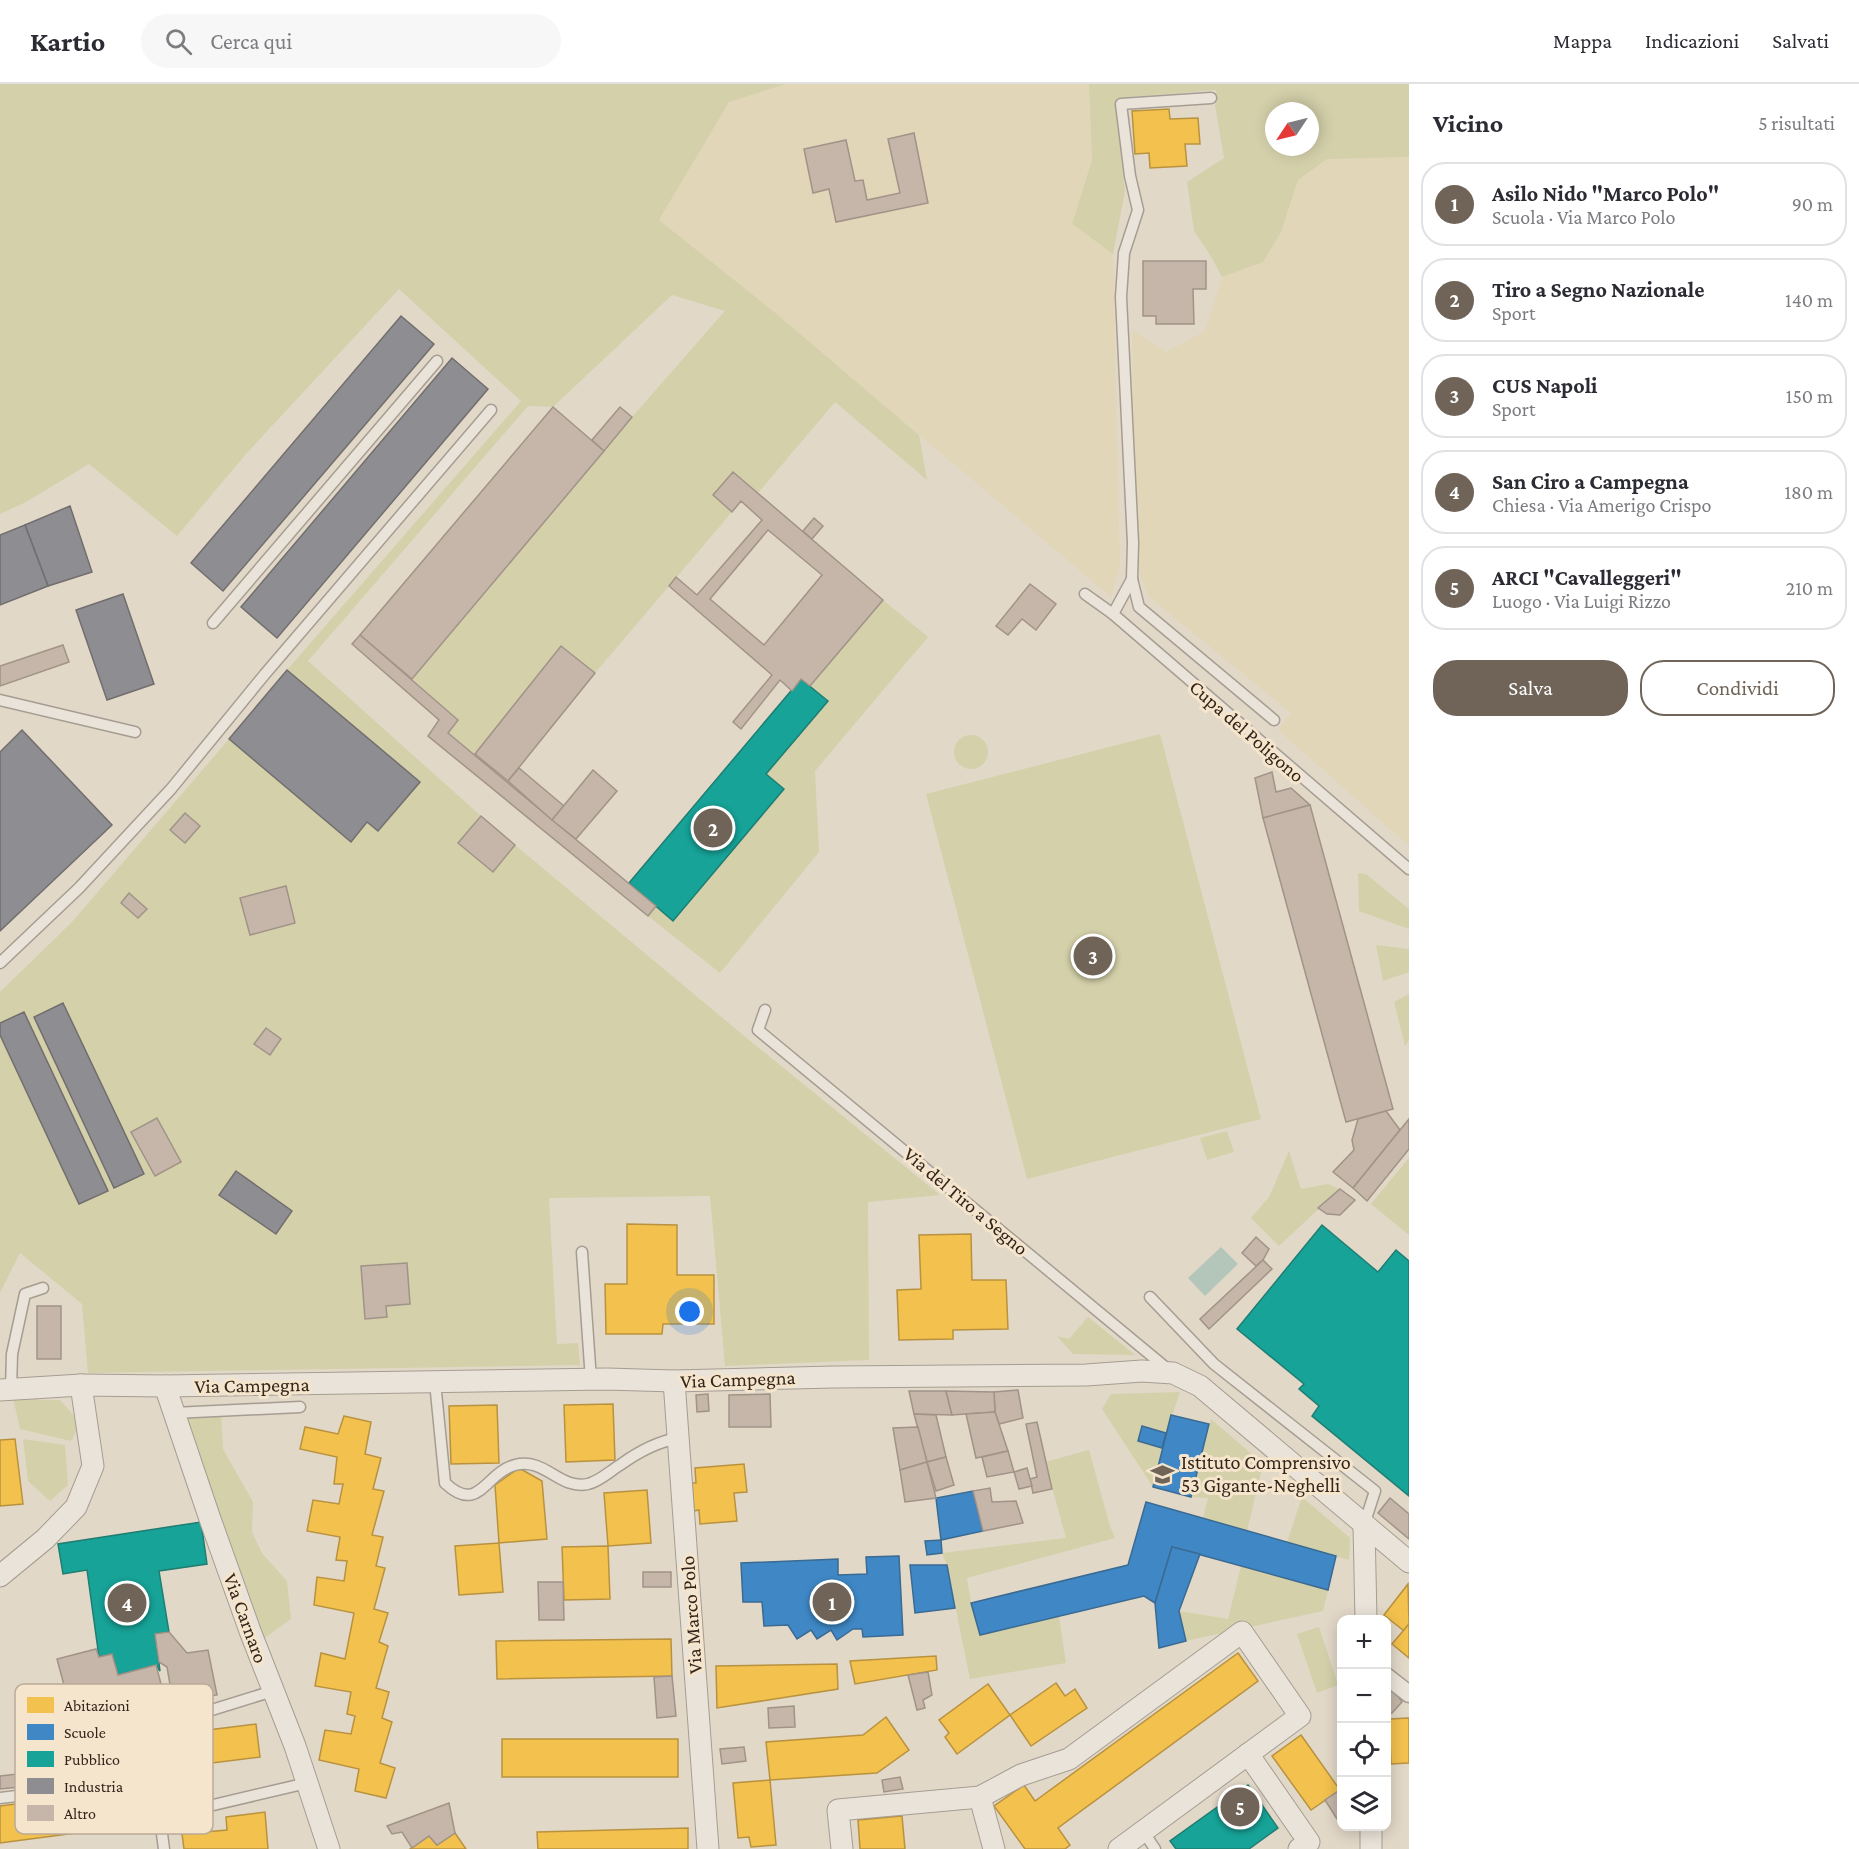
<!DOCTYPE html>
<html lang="it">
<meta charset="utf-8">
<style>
:root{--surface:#fff;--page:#f7f7f7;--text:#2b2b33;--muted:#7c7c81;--line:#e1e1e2;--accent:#706458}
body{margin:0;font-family:"Crimson Pro",serif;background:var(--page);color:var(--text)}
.controls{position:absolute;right:18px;bottom:18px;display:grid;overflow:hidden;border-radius:12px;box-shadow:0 3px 15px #0003}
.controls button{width:54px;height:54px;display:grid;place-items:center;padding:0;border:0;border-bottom:2px solid var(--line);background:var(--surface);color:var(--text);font:30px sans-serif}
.compass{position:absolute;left:1265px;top:18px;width:54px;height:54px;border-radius:50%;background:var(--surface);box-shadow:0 3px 15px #0003;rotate:235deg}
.you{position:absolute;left:690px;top:1228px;width:21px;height:21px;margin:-15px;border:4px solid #fff;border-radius:50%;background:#1a73e8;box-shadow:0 0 0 9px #1a73e833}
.badge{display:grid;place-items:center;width:39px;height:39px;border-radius:50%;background:var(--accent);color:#fff;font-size:20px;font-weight:700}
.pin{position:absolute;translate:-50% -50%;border:3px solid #fff;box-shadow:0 2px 6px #0006}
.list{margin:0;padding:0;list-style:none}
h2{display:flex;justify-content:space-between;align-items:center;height:78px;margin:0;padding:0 24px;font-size:26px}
h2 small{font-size:20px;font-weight:400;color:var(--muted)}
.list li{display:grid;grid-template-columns:39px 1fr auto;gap:18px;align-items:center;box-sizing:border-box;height:84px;margin:0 12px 12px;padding:0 12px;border:2px solid var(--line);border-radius:24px}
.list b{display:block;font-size:22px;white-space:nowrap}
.list p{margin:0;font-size:20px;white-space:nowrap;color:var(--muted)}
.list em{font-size:20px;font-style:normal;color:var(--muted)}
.actions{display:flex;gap:12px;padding:18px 24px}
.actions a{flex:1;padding:14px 0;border:2px solid var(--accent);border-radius:24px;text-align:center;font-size:21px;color:var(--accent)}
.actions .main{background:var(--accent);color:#fff}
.icon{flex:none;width:33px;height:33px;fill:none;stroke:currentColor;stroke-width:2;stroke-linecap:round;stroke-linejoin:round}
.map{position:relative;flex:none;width:1409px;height:1765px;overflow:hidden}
header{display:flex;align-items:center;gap:36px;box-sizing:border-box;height:84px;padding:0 30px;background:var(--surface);border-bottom:2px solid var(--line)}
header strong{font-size:28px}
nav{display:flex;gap:33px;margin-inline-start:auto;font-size:21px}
.search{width:420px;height:54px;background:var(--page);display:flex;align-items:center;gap:15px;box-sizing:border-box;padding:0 21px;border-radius:33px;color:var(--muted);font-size:22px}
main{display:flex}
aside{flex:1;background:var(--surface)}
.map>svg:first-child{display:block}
.farmland{fill:#e2d6b8}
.green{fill:#d4d0aa;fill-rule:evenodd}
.water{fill:#b4c6b9}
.homes{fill:#f2c14e;stroke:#b9923f;stroke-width:1.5}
.schools{fill:#3f88c5;stroke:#3b6a92;stroke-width:1.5}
.public{fill:#17a398;stroke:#1f7d72;stroke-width:1.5}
.industry{fill:#8d8d92;stroke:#726e6e;stroke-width:1.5}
.building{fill:#c5b6a9;stroke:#a19388;stroke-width:1.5;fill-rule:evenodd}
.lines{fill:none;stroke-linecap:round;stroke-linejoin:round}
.service-casing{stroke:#a69d92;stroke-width:13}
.pedestrian-casing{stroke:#a69d92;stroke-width:19}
.minor-casing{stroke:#a69d92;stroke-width:23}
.service{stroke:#eae3d9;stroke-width:10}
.pedestrian{stroke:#eae3d9;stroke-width:16}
.minor{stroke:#eae3d9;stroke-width:21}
.labels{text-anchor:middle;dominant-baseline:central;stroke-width:6;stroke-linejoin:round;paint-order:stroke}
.street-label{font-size:20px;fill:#33251b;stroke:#f4e5cc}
.poi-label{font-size:20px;fill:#33251b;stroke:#f4e5cc;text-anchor:start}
.key{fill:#f4e5cc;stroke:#baab97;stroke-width:1.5}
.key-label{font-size:16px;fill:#33251b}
</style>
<header>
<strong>Kartio</strong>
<div class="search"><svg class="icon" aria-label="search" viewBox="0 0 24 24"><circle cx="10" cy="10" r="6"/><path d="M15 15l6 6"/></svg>Cerca qui</div>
<nav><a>Mappa</a><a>Indicazioni</a><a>Salvati</a></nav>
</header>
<main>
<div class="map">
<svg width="1409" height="1765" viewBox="0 0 1409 1765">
<rect width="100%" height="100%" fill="#e2d8c8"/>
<!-- farmland -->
<g class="farmland">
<polygon points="786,0 1089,0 1092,76 1072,140 1113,170 1120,482 1111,513 773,227 659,136 729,18"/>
<polygon points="1409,73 1409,762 1278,646 1291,629 1148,512 1136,479 1132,245 1166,268 1205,247 1222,193 1263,178 1281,148 1298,96 1327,75"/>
</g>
<!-- green -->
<g class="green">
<polygon points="0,0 786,0 729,18 659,136 773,227 919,351 927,396 835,318 758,409 733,388 713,411 732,428 595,589 561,562 475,670 448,649 457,635 412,595 632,333 725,227 672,211 553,323 528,322 308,577 481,732 459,759 493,788 515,761 749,956 940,1111 868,1118 869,1276 725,1282 710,1112 549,1114 557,1260 578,1259 580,1281 88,1289 82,1220 20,1169 0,1209 0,908 72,838 229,655 351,757 367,738 379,747 419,698 287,586 521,317 399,205 246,370 177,452 89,380 26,418 0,430"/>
<path d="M1089 0H1409V73L1327 75 1298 96 1281 148 1263 178 1222 193 1209 169 1194 147 1187 98 1224 74 1215 21 1216 6 1117 14 1115 21 1125 107 1113 170 1072 140 1092 76ZM1274 27H1310V63H1274Z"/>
<polygon points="883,516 928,553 815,687 819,768 720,889 648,832 656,822 674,836 784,706 766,690 828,617 810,602"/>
<polygon points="1160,650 1261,1035 1027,1095 926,710"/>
<circle cx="971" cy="668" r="17"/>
<polygon points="1358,789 1366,790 1409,825 1409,845 1359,827"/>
<polygon points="1376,861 1409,865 1409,888 1383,897"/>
<polygon points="1409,910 1409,956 1405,962 1394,918"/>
<polygon points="1227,1047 1234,1068 1207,1076 1200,1054"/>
<polygon points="1289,1067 1301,1105 1328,1100 1340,1105 1279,1162 1251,1134 1269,1113"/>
<polygon points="1409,1074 1409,1151 1371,1120"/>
<polygon points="1088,1233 1135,1271 1073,1270 1057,1252 1069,1255"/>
<path d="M11 1305 30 1310 39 1316H60C73 1331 84 1337 71 1357L20 1345Z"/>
<polygon points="1180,1308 1166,1349 1142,1342 1138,1356 1162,1364 1153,1403 1102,1325 1111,1310"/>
<polygon points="221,1327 223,1365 253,1418 252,1448 262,1469 287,1497 291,1535 255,1561 174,1329"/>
<polygon points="1211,1335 1263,1380 1247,1447 1203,1434 1208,1414 1191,1413"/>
<polygon points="23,1355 65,1361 68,1401 50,1417 28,1397"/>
<polygon points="1089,1366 1110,1442 1115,1454 967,1494 971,1519 980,1551 1059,1532 1066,1579 970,1595 947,1481 942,1469 1066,1454 1045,1378"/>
<polygon points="1302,1413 1350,1454 1349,1476 1287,1458"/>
<polygon points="1241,1482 1328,1506 1323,1527 1186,1557 1179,1527 1228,1535"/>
<polygon points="1319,1543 1338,1601 1317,1609 1297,1550"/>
</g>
<!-- water -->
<polygon class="water" points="1221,1163 1238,1180 1205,1212 1188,1194"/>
<!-- homes -->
<g class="homes">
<polygon points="1169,25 1170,35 1198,34 1200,60 1185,60 1187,82 1150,84 1149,69 1135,70 1132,27"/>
<polygon points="627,1140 677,1141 677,1191 714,1191 714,1240 663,1240 662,1250 606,1250 605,1200 627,1200"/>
<polygon points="971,1150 972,1196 1006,1196 1008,1245 953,1246 953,1255 899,1256 897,1206 921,1205 919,1151"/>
<polygon points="613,1320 615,1376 566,1378 564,1321"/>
<polygon points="497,1321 499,1379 451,1380 449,1322"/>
<polygon points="344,1332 371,1338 365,1370 381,1374 373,1405 384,1407 372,1451 383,1453 376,1482 385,1484 374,1525 388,1529 379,1558 388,1562 376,1604 389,1608 382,1634 392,1638 380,1679 395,1684 386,1714 355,1707 359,1685 319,1676 325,1646 351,1650 355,1632 347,1630 351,1608 315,1602 321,1569 345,1575 354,1529 314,1521 317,1493 344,1497 347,1477 336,1476 340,1453 307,1447 313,1416 339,1420 343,1400 334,1400 337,1373 300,1365 305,1343 338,1350"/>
<polygon points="15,1355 23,1420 0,1422 0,1356"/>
<polygon points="744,1380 747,1408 734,1409 737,1437 700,1440 699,1426 694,1427 692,1399 696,1399 695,1384"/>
<polygon points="519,1384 542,1397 547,1455 499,1459 495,1401"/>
<polygon points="647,1406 651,1459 608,1462 604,1409"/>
<polygon points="499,1459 503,1508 459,1511 455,1462"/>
<polygon points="608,1462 610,1515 564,1516 562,1463"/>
<polygon points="1408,1500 1409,1540 1404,1547 1384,1531"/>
<polygon points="1409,1540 1409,1574 1392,1560"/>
<polygon points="671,1555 672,1592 497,1595 496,1557"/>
<polygon points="1238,1569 1258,1597 1058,1744 1070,1761 1065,1765 1025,1765 994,1722 1024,1701 1035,1717"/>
<polygon points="936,1572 937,1586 855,1600 850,1577"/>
<polygon points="837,1580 838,1605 717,1624 716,1582"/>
<polygon points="1056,1599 1065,1612 1075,1605 1087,1624 1031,1662 1010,1631"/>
<polygon points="988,1600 1010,1631 957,1670 945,1653 949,1649 939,1636"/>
<polygon points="886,1633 909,1666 877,1689 770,1696 766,1658 863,1651"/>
<polygon points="1409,1634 1409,1679 1391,1680 1389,1635"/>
<polygon points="256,1640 260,1673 108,1692 103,1659"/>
<polygon points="1301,1651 1340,1706 1311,1726 1272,1672"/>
<rect x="502" y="1655" width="176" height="38"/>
<polygon points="770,1696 776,1761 751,1763 749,1753 738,1754 733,1699"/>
<polygon points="117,1707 121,1743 0,1759 0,1722"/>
<polygon points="265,1728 268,1765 184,1765 182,1750 227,1746 226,1733"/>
<polygon points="902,1732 905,1765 860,1765 858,1736"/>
<polygon points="688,1744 688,1765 538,1765 537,1748"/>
<polygon points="455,1749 466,1765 410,1765 429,1752 437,1761"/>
</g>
<!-- schools -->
<g class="schools">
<polygon points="1171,1331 1209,1340 1191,1413 1153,1403"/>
<polygon points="1142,1342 1166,1349 1162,1364 1138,1357"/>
<polygon points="973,1407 983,1447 941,1456 936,1414"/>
<polygon points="1146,1418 1336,1472 1328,1506 1172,1463 1155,1519 1144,1512 980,1551 971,1519 1128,1481"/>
<polygon points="941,1456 942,1469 927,1471 925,1457"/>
<polygon points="1172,1463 1200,1470 1179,1527 1186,1557 1159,1564 1155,1519"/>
<polygon points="899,1472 903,1551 863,1553 862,1545 853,1545 837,1556 831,1546 817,1555 811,1546 797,1555 788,1541 764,1542 762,1518 743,1518 741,1479 838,1475 838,1491 867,1490 866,1473"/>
<polygon points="910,1481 947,1481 955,1524 915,1529"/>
</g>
<!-- public -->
<g class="public">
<polygon points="801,595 828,617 766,690 784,705 673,837 629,799"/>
<polygon points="1322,1141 1378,1188 1396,1166 1409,1177 1409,1412 1312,1332 1319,1322 1299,1305 1304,1300 1237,1245"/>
<polygon points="201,1438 207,1480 159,1487 169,1548 155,1550 160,1587 156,1581 118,1591 112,1570 99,1573 87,1486 63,1490 58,1460"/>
<polygon points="1248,1701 1278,1744 1249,1765 1176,1765 1170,1757"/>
</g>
<!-- industry -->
<g class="industry">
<polygon points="401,232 434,260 223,507 191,479"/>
<polygon points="452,274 488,305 277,554 241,523"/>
<polygon points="70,422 92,488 48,502 25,441"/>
<polygon points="25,441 48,502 0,521 0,451"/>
<polygon points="123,510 154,600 107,616 76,526"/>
<polygon points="287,586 420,698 378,747 367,738 351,758 229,655"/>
<polygon points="22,646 112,741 0,847 0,668"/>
<polygon points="63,919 144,1090 114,1104 34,933"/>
<polygon points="24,928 108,1107 79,1120 0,951 0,939"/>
<polygon points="236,1087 292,1127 276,1150 219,1111"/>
</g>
<!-- building -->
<g class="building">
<polygon points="914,49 928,119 836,138 829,105 813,109 804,65 846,56 855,97 863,96 867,116 900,109 888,55"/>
<polygon points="1143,177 1206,177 1206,205 1193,205 1194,240 1156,240 1156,232 1143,232"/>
<polygon points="553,323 604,367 412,595 360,551"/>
<polygon points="620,323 632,333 604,367 592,356"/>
<path d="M733 388 883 516 810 602 801 595 792 607 780 596 741 645 733 638 772 591 669 502 676 493 697 511 762 436 741 417 732 428 713 411ZM768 446 822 491 764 561 710 515Z"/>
<polygon points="814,434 823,442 812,455 803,447"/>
<polygon points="1030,500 1056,520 1036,546 1022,535 1008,551 996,542"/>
<polygon points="360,551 458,636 448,649 656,822 648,832 428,652 439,636 352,560"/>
<polygon points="63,561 69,578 0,602 0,582"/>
<polygon points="561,562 595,589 508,697 475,670"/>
<polygon points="519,684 564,722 552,736 508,697"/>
<polygon points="593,686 617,707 576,755 552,736"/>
<polygon points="1272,688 1276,708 1291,704 1310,721 1263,734 1255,694"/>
<polygon points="1310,721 1393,1025 1346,1038 1263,734"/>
<polygon points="185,729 200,742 185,759 170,746"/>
<polygon points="481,732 515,761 493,788 458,759"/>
<polygon points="286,802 295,839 250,851 240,814"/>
<polygon points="129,809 147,825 138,834 121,819"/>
<polygon points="266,944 281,955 270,971 254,960"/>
<polygon points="1386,1027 1400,1046 1353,1104 1333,1088 1354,1066 1352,1056 1358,1035"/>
<polygon points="157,1034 181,1078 155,1092 131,1048"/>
<polygon points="1409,1035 1409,1065 1367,1117 1353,1104"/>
<polygon points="1340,1105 1355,1116 1340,1131 1327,1130 1318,1124"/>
<polygon points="1256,1153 1269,1165 1263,1176 1256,1182 1242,1169"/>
<polygon points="1263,1176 1272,1185 1209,1245 1200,1235"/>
<polygon points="407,1179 410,1220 386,1222 387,1233 365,1235 361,1182"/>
<rect x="37" y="1222" width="24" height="53"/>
<polygon points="1018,1306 1023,1334 999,1340 995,1328 994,1308"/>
<polygon points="909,1307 946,1307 952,1331 914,1330"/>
<polygon points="946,1307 994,1308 995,1328 952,1331"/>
<polygon points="708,1310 709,1327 697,1328 696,1311"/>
<polygon points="770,1310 771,1343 729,1343 729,1311"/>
<polygon points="995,1328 1008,1367 976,1374 966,1330"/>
<polygon points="914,1330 936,1331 946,1373 927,1378"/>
<polygon points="1037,1338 1052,1405 1033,1409 1030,1395 1037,1393 1026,1340"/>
<polygon points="918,1343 927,1378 900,1386 893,1344"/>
<polygon points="1008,1367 1014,1388 987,1393 982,1373"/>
<polygon points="946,1373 954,1401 936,1407 927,1378"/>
<polygon points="927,1378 936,1414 905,1418 900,1386"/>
<polygon points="1027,1384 1032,1402 1019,1405 1014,1388"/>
<polygon points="990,1404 992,1418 1016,1417 1023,1439 983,1447 973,1407"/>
<polygon points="1390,1414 1409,1430 1409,1455 1378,1429"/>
<rect x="643" y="1488" width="28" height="15"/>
<polygon points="538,1498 563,1498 564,1536 539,1536"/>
<polygon points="169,1548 187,1569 208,1566 217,1611 173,1618 167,1583 159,1578 155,1550"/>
<polygon points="96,1565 99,1573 112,1570 118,1591 156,1581 166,1619 75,1642 57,1575"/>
<polygon points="928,1588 932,1611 923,1616 925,1624 917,1626 908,1591"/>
<polygon points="672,1592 676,1632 657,1634 654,1593"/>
<polygon points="1386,1599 1394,1606 1402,1618 1392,1629 1386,1629"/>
<polygon points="794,1622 795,1643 769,1644 768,1624"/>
<polygon points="744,1663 746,1677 722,1680 720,1665"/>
<polygon points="17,1690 19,1703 0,1705 0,1692"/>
<polygon points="900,1693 903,1705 884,1708 882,1696"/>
<polygon points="1340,1706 1342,1709 1342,1732 1337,1735 1325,1716"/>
<polygon points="449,1719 455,1749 437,1761 429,1752 412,1764 402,1748 392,1750 387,1742"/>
</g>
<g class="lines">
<defs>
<g id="service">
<polyline points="1132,495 1139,523 1274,636"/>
<polyline points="1085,510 1113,530 1409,785"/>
<polyline points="1113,530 1132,495 1133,459 1121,213 1124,169 1138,126 1130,92 1121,20 1211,14"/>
<polyline points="213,539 437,277"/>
<polyline points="0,616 135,648"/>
<polyline points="0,879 79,804 171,705 265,590 491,326"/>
<polyline points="765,926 758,946 1170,1287"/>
<polyline points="582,1168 591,1296"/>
<polyline points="1150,1213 1214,1280 1375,1407 1364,1441"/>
<path d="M435 1298 445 1399C479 1431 485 1389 515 1381 545 1373 559 1406 588 1400 600 1397 610 1387 620 1381 638 1368 656 1358 678 1354"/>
<polyline points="11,1305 12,1270 25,1210 43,1204"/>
<polyline points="174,1329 300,1323"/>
<polyline points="0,1714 97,1702 89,1652 109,1646 189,1633 273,1607"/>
<polyline points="1143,1747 1155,1765"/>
<polyline points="164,1765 160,1735 192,1726 307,1699"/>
</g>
<polyline id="pedestrian" points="1386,1592 1409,1610"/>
<g id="minor">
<polyline points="674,1297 708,1765"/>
<polyline points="165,1302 210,1435 250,1547 295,1662 329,1765"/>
<polyline points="0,1306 81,1301 165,1302 607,1295 674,1297 834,1293 1086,1291 1142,1287 1173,1289 1200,1302 1409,1478"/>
<polyline points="1364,1441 1366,1536"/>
<polyline points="0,1492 45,1455 76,1423 93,1382 81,1301"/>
<polyline points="1248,1670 1309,1758 1299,1765"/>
<polyline points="980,1713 994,1765"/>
<polyline points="1371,1742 1371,1765"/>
<polyline points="842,1765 838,1726 980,1713 1021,1691 1069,1675 1242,1548 1300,1632 1119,1765"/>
</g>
</defs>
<!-- service casing -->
<use href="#service" class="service-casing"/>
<!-- pedestrian casing -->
<use href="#pedestrian" class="pedestrian-casing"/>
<!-- minor casing -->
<use href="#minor" class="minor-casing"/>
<!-- service -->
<use href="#service" class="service"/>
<!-- pedestrian -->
<use href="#pedestrian" class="pedestrian"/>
<!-- minor -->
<use href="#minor" class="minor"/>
</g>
<!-- icons -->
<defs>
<symbol id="school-bare" viewBox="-9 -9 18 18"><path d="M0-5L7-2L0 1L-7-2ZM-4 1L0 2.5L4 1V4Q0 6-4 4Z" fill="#706458" stroke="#f4e5cc" stroke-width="2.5" paint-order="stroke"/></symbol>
</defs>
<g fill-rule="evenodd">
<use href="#school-bare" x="1146" y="1374" width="33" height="33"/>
</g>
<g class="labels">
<!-- street labels -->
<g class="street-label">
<text transform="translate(1247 647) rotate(41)">Cupa del Poligono</text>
<text transform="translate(966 1117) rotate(40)">Via del Tiro a Segno</text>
<text transform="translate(738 1295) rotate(-2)">Via Campegna</text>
<text transform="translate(252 1301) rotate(-1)">Via Campegna</text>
<text transform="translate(691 1531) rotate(-94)">Via Marco Polo</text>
<text transform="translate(246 1534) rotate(70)">Via Carnaro</text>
</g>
<!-- poi labels -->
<g class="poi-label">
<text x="1181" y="1378">Istituto Comprensivo<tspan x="1181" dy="23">53 Gigante-Neghelli</tspan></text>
</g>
</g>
<!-- legend -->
<rect x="15" y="1600" width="198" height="150" rx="9" class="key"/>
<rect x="27" y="1613" width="27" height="16" fill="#f2c14e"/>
<rect x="27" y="1640" width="27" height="16" fill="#3f88c5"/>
<rect x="27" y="1667" width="27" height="16" fill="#17a398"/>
<rect x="27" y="1694" width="27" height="16" fill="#8d8d92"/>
<rect x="27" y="1721" width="27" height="16" fill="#c5b6a9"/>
<g class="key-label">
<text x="64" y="1627">Abitazioni</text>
<text x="64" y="1654">Scuole</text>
<text x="64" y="1681">Pubblico</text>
<text x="64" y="1708">Industria</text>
<text x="64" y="1735">Altro</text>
</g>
</svg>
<div class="controls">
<button>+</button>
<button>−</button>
<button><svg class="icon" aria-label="locate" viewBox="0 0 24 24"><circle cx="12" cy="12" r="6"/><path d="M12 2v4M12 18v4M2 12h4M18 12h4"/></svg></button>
<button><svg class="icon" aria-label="layers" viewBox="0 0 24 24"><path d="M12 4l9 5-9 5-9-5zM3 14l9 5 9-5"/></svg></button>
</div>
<svg class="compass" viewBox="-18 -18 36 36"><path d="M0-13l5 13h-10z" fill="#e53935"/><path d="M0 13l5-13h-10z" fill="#7c7c81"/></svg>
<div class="you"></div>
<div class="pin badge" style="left:832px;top:1518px">1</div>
<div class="pin badge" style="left:713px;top:744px">2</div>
<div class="pin badge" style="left:1093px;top:872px">3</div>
<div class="pin badge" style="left:127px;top:1519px">4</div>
<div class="pin badge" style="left:1240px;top:1723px">5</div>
</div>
<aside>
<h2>Vicino<small>5 risultati</small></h2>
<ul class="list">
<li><span class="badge">1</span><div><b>Asilo Nido &quot;Marco Polo&quot;</b><p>Scuola · Via Marco Polo</p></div><em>90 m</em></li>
<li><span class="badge">2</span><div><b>Tiro a Segno Nazionale</b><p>Sport</p></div><em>140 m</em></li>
<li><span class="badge">3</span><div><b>CUS Napoli</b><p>Sport</p></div><em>150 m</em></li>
<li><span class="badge">4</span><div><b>San Ciro a Campegna</b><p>Chiesa · Via Amerigo Crispo</p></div><em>180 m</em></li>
<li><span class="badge">5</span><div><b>ARCI &quot;Cavalleggeri&quot;</b><p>Luogo · Via Luigi Rizzo</p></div><em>210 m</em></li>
</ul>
<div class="actions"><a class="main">Salva</a><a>Condividi</a></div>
</aside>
</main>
